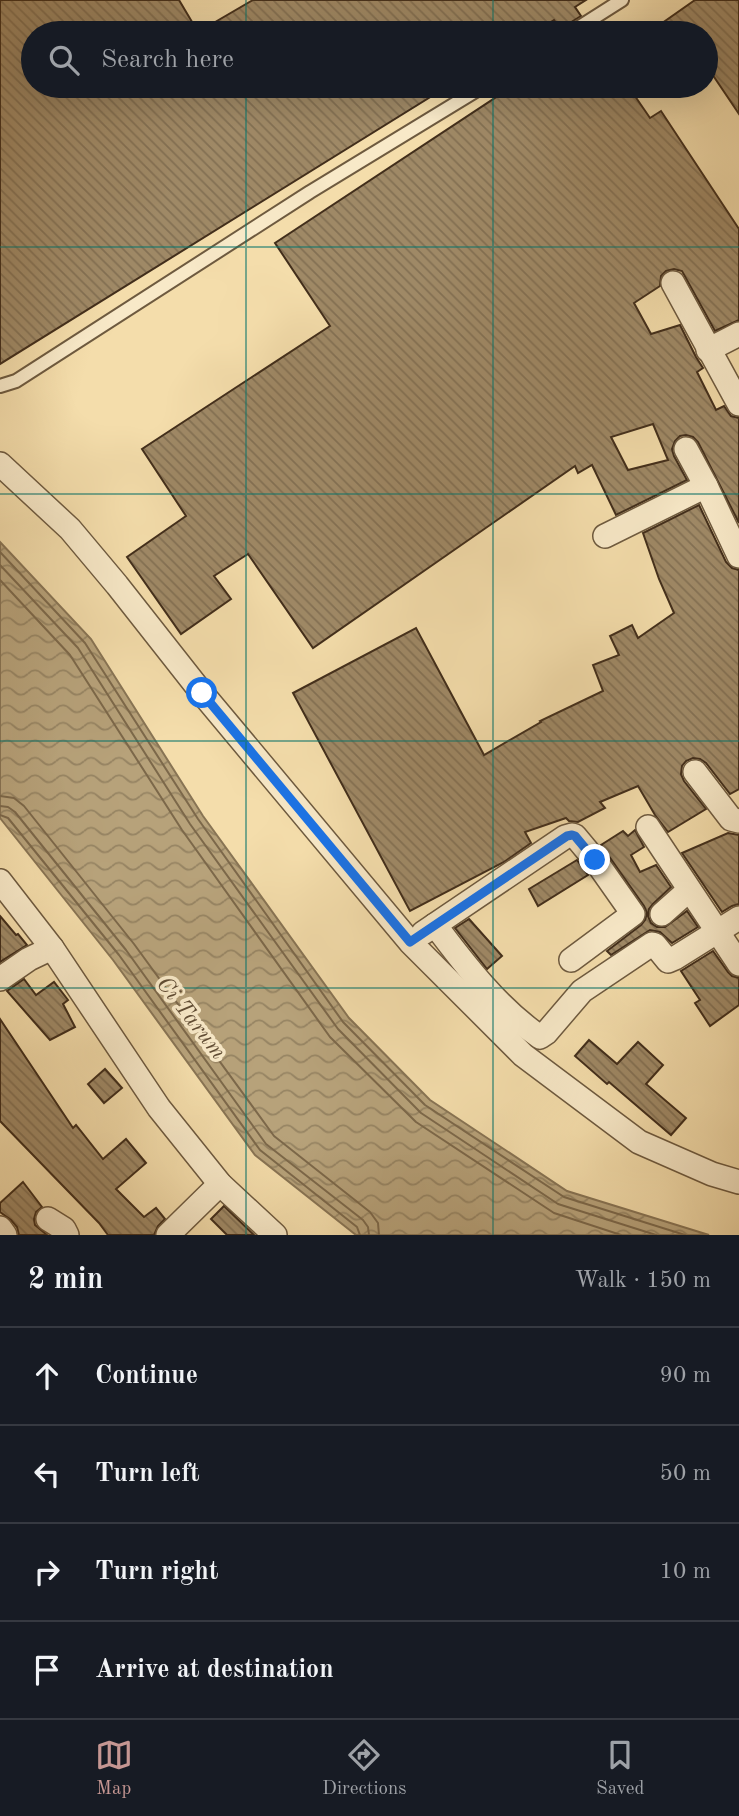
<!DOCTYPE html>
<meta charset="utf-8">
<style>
:root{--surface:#171b24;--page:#242831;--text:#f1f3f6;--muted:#9ea1a6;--line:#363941;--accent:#c59692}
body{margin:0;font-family:"Old Standard TT",serif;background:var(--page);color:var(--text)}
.stop{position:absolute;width:21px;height:21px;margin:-16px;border:5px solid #1a73e8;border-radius:50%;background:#fff}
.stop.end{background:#1a73e8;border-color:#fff;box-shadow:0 2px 7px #0008}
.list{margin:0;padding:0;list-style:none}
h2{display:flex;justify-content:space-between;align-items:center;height:91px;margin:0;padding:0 28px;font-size:30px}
h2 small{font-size:23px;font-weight:400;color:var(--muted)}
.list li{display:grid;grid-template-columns:46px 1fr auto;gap:21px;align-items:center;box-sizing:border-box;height:98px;padding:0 28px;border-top:2px solid var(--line)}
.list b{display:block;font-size:26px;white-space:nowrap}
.list em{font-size:23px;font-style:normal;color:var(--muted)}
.icon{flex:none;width:38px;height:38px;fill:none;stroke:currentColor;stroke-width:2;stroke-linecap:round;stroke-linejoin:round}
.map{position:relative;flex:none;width:739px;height:1235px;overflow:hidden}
.search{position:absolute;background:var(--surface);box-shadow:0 7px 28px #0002;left:21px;right:21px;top:21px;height:77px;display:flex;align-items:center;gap:18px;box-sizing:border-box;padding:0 24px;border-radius:38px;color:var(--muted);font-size:26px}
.sheet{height:483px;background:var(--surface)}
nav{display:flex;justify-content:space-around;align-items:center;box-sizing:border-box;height:98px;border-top:2px solid var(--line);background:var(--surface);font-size:19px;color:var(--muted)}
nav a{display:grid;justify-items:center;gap:4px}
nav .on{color:var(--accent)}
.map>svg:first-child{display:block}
.water{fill:url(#water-waves);stroke:#887454;stroke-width:2}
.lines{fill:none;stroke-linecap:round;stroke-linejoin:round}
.shore{stroke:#7c684a;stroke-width:2}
.building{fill:url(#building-back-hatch);stroke:#422e1b;stroke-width:2;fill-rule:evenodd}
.service-casing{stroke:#6e5a3f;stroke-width:16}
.minor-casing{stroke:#6e5a3f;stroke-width:26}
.service{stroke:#f8e9c8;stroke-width:12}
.minor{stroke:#f8e9c8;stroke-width:23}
.route{stroke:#1a73e8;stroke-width:9}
.grid{fill:none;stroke:#0f766e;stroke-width:2;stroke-opacity:0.55}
.labels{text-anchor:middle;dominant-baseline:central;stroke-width:7;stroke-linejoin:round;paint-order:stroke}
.water-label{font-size:23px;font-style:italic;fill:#5f4b33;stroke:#f8e9c8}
</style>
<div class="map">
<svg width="739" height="1235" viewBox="0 0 739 1235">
<defs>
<pattern id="water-waves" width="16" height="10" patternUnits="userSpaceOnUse" patternTransform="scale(1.75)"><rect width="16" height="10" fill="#b7a27a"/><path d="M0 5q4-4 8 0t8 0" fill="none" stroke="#968463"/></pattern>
<pattern id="building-back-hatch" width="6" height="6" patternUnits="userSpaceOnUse" patternTransform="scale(1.75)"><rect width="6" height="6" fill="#9f8966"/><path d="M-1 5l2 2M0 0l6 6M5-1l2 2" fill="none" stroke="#837053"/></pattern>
</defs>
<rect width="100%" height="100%" fill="#f4ddab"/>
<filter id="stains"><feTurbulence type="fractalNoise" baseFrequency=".00286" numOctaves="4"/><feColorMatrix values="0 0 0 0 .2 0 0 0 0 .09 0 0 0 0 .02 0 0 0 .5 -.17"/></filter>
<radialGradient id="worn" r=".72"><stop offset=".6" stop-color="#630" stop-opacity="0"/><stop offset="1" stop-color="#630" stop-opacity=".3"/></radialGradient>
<!-- water -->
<polygon class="water" points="0,542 91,639 203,816 349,1018 430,1100 567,1191 709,1235 356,1235 255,1155 113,960 0,818"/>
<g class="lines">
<!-- shore -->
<g class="shore">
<polyline points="0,552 85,643 198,819 343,1022 425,1105 564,1197 685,1235"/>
<polyline points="0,565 78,648 190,824 338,1029 421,1113 558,1204 656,1235"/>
<polyline points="0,580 70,655 182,830 330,1037 416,1122 554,1213 621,1235"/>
<polyline points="0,796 14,798 24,806 134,944 274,1136 370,1212 378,1223 379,1235"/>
<polyline points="0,806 8,807 15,812 126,950 266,1144 363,1220 368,1227 369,1235"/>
<polyline points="0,815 8,818 119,955 260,1150 357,1227 360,1235"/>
</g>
</g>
<!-- building -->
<g class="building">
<polygon points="0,0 179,0 198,32 253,0 586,0 575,7 581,16 565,26 562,31 554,20 533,33 33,33 33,86 448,86 0,364"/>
<polygon points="695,0 739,0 739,114 706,65 706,33 648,33"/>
<path d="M513 86H628L650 118 661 111 739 229V320L715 331 682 271 674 269 666 271 661 276 660 286 634 303 651 334 680 325 696 357 703 368 697 372 716 410 724 406 731 416 739 418V523L698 442 693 437 686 435 680 436 675 441 672 449 674 456 687 480 616 515 592 465 578 473 575 466 313 648 248 554 214 576 231 599 181 634 127 557 186 516 142 449 330 326 275 243ZM653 424 668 460 628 470 611 437Z"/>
<polygon points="699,505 726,562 732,568 739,570 739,789 730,794 706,763 700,759 693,758 686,761 682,766 681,774 684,781 706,809 668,832 655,815 638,786 600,802 605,808 578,822 569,821 566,818 525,832 531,843 504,862 410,911 293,693 416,628 484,755 541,722 540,721 603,691 593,665 619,655 610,636 632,625 638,638 674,613 659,579 643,533"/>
<polygon points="635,830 644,847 631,855 640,872 656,865 671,887 653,904 649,909 648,916 651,923 657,927 665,927 687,911 698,927 672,943 660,932 650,930 611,955 607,951 641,925 645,920 647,913 644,906 601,845 623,831 628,836"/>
<polygon points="728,833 739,835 739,904 732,906 722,912 682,853"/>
<polygon points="577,860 588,875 538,906 529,889"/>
<polygon points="0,916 16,935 18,934 27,945 0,962"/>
<polygon points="469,919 502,956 487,969 455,928"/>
<polygon points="713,951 728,972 732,976 739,978 739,1005 710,1026 695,1003 700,1000 681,971"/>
<polygon points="24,979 36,995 54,982 68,1000 63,1004 75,1027 50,1040 7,991"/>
<polygon points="0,1019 73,1128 76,1125 103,1159 126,1139 146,1163 116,1189 144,1217 156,1208 165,1219 158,1226 154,1235 108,1235 99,1223 0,1121"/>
<polygon points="589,1040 617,1064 638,1042 663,1065 646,1084 686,1118 671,1135 609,1082 607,1084 575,1056"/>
<polygon points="105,1069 122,1088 104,1103 88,1084"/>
<polygon points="23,1182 42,1207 36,1212 34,1219 35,1225 47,1235 19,1235 17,1227 11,1220 0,1212 0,1203"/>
<polygon points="224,1206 254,1235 227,1235 211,1219"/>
</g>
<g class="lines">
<defs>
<g id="service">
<polyline points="570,33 622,0"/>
<polyline points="0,386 16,381 310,192 484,86"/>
</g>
<g id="minor">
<polyline points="673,283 739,404"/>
<polyline points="708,350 739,334"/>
<polyline points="686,449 706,486 739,556"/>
<polyline points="0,464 70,529 117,585 202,693 410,942 523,1055 639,1142 712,1174 739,1182"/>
<polyline points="605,536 706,486"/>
<polyline points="695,772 731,819 739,821"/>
<polyline points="648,827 739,964"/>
<polyline points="0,881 52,948 159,1108 220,1184 275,1235"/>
<polyline points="662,914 689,890"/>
<path d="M435 925C465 965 498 1008 540 1037L546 1033 582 991 652 944 655 945 668 961 675 958 739 918"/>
<polyline points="423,933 565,837 572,835 575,836 595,860 633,914 571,960"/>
<polyline points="0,979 29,959 52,948"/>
<polyline points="48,1219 64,1229 67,1235"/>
<polyline points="0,1228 5,1235"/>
<polyline points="168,1235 220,1184"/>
</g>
</defs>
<!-- service casing -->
<use href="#service" class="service-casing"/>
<!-- minor casing -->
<use href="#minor" class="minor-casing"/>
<!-- service -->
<use href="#service" class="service"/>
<!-- minor -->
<use href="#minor" class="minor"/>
</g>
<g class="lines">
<!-- route -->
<polyline class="route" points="202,693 410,942 567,836 572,835 575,836 595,860"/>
</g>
<!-- grid -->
<path class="grid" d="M246 0V33M493 0V33M246 86V1235M493 86V1235M0 247H739M0 494H739M0 741H739M0 988H739"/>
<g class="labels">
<!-- water labels -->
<g class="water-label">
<text transform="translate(191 1018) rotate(52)">Ci Tarum</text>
</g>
</g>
<rect width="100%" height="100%" filter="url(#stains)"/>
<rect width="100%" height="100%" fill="url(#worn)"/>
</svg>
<div class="stop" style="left:202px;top:693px"></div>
<div class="stop end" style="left:595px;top:860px"></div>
<div class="search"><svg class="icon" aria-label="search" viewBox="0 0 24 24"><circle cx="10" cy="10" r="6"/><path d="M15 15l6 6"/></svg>Search here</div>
</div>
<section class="sheet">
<h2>2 min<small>Walk · 150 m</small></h2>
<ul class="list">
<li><svg class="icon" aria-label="ahead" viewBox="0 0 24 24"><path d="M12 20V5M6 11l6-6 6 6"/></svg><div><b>Continue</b></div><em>90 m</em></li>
<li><svg class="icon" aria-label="left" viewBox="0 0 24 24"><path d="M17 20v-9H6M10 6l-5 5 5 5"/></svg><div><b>Turn left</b></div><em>50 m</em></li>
<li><svg class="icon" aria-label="right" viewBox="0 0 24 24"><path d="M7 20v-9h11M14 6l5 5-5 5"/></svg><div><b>Turn right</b></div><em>10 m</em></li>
<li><svg class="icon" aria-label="arrive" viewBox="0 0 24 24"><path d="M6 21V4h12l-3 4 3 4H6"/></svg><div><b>Arrive at destination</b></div></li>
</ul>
</section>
<nav>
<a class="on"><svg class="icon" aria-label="map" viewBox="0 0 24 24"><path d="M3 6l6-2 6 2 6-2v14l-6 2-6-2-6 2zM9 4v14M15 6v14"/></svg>Map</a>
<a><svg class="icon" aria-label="directions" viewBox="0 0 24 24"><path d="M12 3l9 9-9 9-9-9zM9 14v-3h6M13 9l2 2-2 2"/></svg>Directions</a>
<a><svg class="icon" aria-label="saved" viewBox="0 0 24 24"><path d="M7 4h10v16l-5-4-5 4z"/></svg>Saved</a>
</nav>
